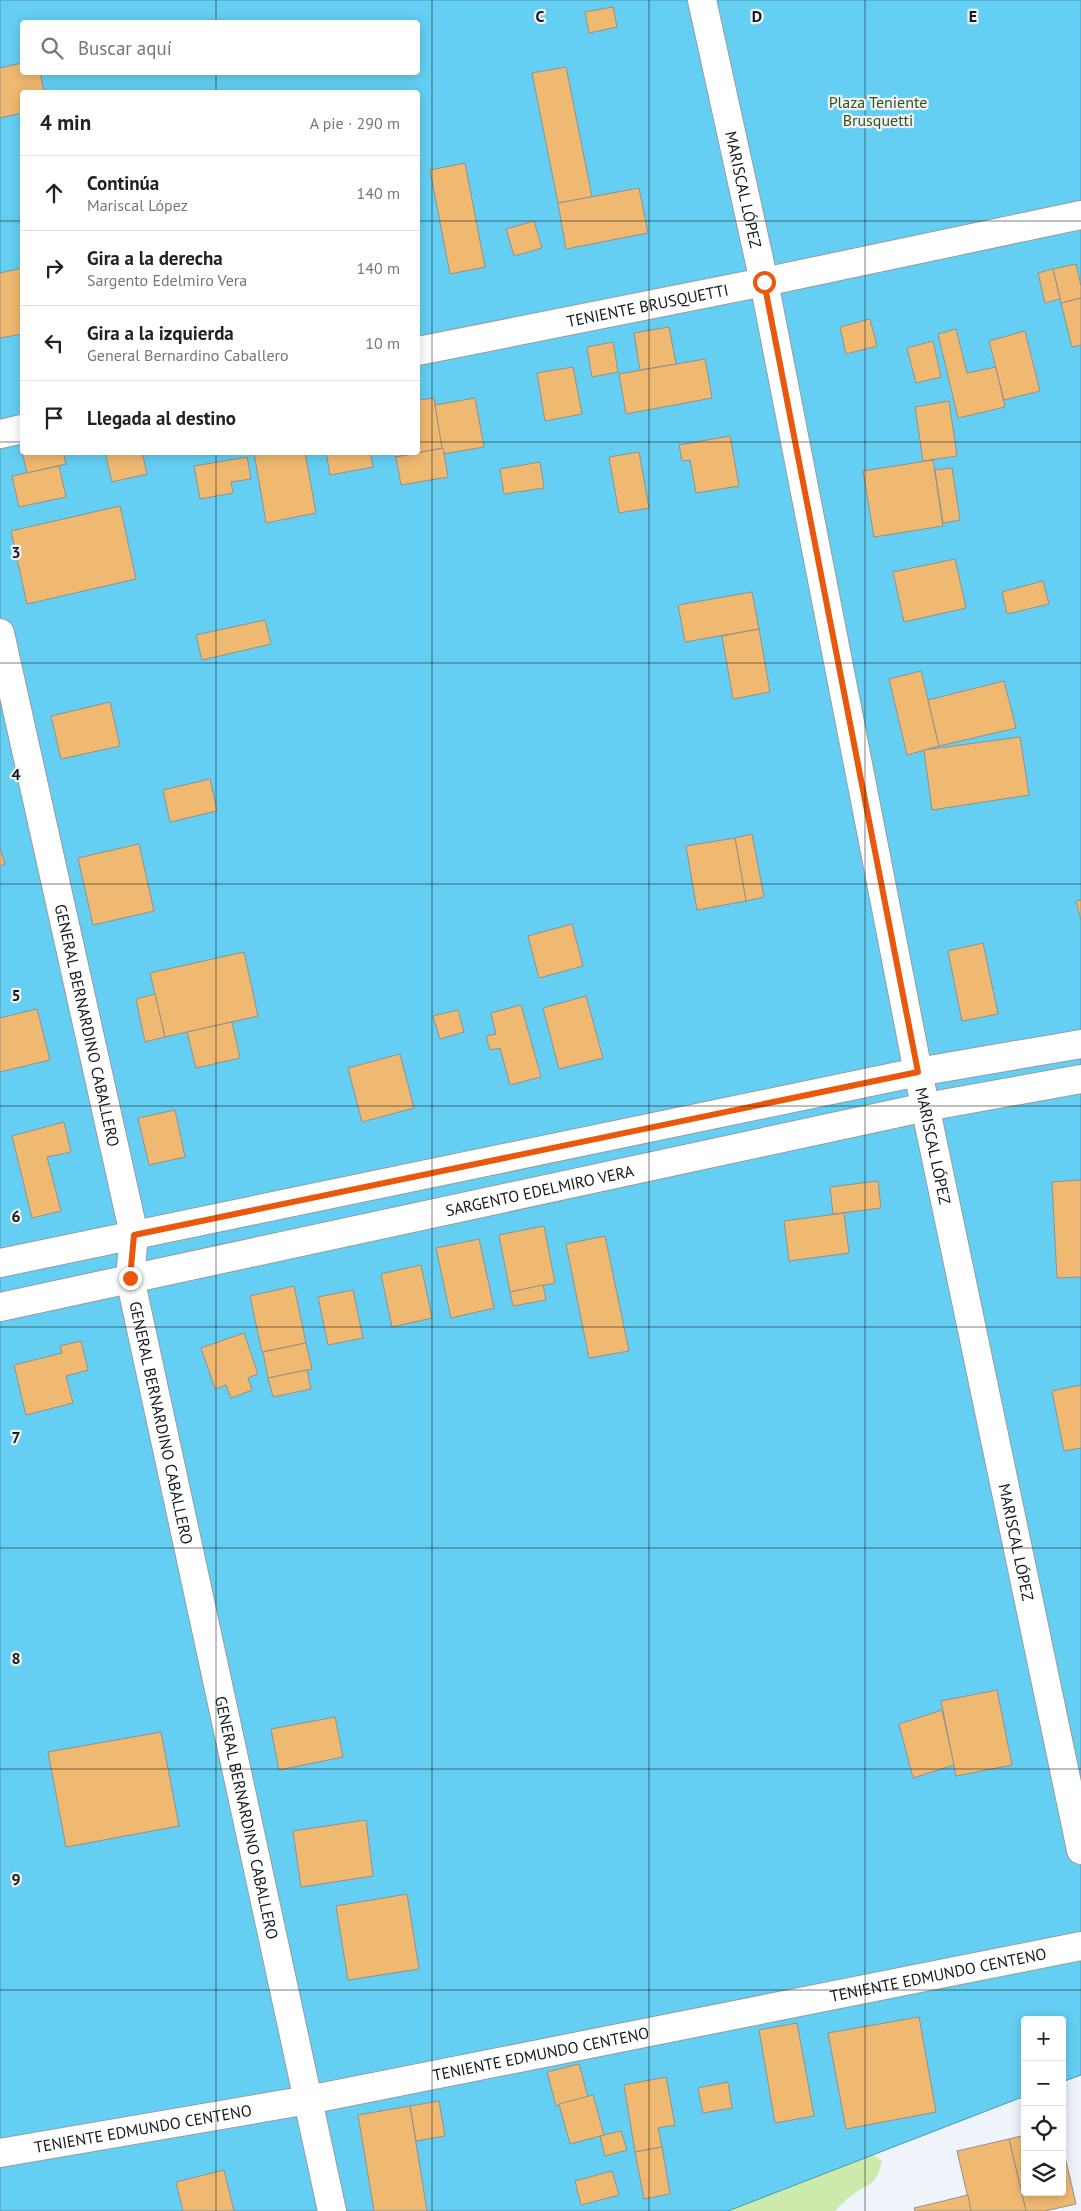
<!DOCTYPE html>
<html lang="es">
<meta charset="utf-8">
<style>
:root{--surface:#fff;--page:#f2f2f2;--text:#222;--muted:#767676;--line:#e0e0e0}
body{margin:0;font-family:"PT Sans",sans-serif;background:var(--page);color:var(--text)}
.controls{position:absolute;right:15px;bottom:15px;display:grid;overflow:hidden;border-radius:5px;box-shadow:0 2px 12px #0003}
.controls button{width:45px;height:45px;display:grid;place-items:center;padding:0;border:0;border-bottom:1px solid var(--line);background:var(--surface);color:var(--text);font:25px sans-serif}
.stop{position:absolute;width:15px;height:15px;margin:-11px;border:4px solid #ea580c;border-radius:50%;background:#fff}
.stop.end{background:#ea580c;border-color:#fff;box-shadow:0 1px 5px #0008}
.list{margin:0;padding:0;list-style:none}
h2{display:flex;justify-content:space-between;align-items:center;height:65px;margin:0;padding:0 20px;font-size:21px}
h2 small{font-size:16px;font-weight:400;color:var(--muted)}
.list li{display:grid;grid-template-columns:32px 1fr auto;gap:15px;align-items:center;box-sizing:border-box;height:75px;padding:0 20px;border-top:1px solid var(--line)}
.list b{display:block;font-size:19px;white-space:nowrap}
.list p{margin:0;font-size:16px;white-space:nowrap;color:var(--muted)}
.list em{font-size:16px;font-style:normal;color:var(--muted)}
.icon{flex:none;width:28px;height:28px;fill:none;stroke:currentColor;stroke-width:2;stroke-linecap:round;stroke-linejoin:round}
.map{position:relative;flex:none;width:1081px;height:2211px;overflow:hidden}
.search{position:absolute;background:var(--surface);box-shadow:0 2px 12px #0003;left:20px;top:20px;width:400px;height:55px;display:flex;align-items:center;gap:12px;box-sizing:border-box;padding:0 18px;border-radius:5px;color:var(--muted);font-size:19px}
.panel{position:absolute;background:var(--surface);box-shadow:0 2px 12px #0003;left:20px;top:90px;width:400px;height:365px;border-radius:5px}
.map>svg:first-child{display:block}
.green{fill:#cceaac}
.water{fill:#64cff3;stroke:#4d98b2;fill-rule:evenodd}
.building{fill:#f0b971;stroke:#95908a}
.lines{fill:none;stroke-linecap:round;stroke-linejoin:round}
.minor-casing{stroke:#969ca1;stroke-width:30}
.tertiary-casing{stroke:#969ca1;stroke-width:30}
.primary-casing{stroke:#969ca1;stroke-width:30}
.minor{stroke:#fff;stroke-width:28}
.tertiary{stroke:#fff;stroke-width:28}
.primary{stroke:#fff;stroke-width:28}
.route{stroke:#ea580c;stroke-width:6}
.grid{fill:none;stroke:#16181a;stroke-width:1;stroke-opacity:0.55}
.labels{text-anchor:middle;dominant-baseline:central;stroke-width:4.5;stroke-linejoin:round;paint-order:stroke}
.park-label{font-size:16px;fill:#384f18;stroke:#eef4fa}
.street-label{font-size:16px;fill:#16181a;stroke:#eef4fa}
.grid-label{font-size:16px;text-anchor:middle;font-weight:bold;fill:#16181a;stroke:#eef4fa;stroke-width:4.5;stroke-linejoin:round;paint-order:stroke}
</style>
<div class="map">
<svg width="1081" height="2211" viewBox="0 0 1081 2211">
<rect width="100%" height="100%" fill="#eef4fa"/>
<!-- green -->
<path class="green" d="M870 2153 882 2161C876 2186 871 2182 852 2195 846 2199 840 2206 835 2211H708Z"/>
<!-- water -->
<path class="water" d="M0 0H1081V2075L1062 2082V2020H1025V2096L728 2211H0ZM22 22H418V72H22ZM22 92H418V452H22Z"/>
<!-- building -->
<g class="building">
<polygon points="613,7 617,27 589,33 585,12"/>
<polygon points="22,63 22,72 40,72 44,92 22,92 22,113 0,118 0,68"/>
<polygon points="566,67 592,197 558,203 532,73"/>
<polygon points="465,163 485,267 450,274 430,170"/>
<polygon points="639,188 648,233 566,249 558,203"/>
<polygon points="534,221 542,248 514,256 506,229"/>
<polygon points="1076,264 1081,286 1081,298 1061,303 1053,269"/>
<polygon points="22,268 22,334 0,338 0,273"/>
<polygon points="1053,269 1060,299 1045,303 1038,273"/>
<polygon points="1081,298 1081,345 1072,347 1061,303"/>
<polygon points="870,319 877,346 846,354 840,327"/>
<polygon points="669,327 676,364 640,370 634,333"/>
<polygon points="956,329 967,373 996,367 1005,407 958,418 938,334"/>
<polygon points="1025,331 1040,391 1004,400 989,341"/>
<polygon points="933,341 941,377 916,383 907,348"/>
<polygon points="613,342 618,372 592,377 587,347"/>
<polygon points="705,359 712,398 626,414 619,374"/>
<polygon points="573,367 582,414 545,421 537,373"/>
<polygon points="434,398 443,448 395,457 394,452 418,452 418,400"/>
<polygon points="475,398 484,447 443,454 435,405"/>
<polygon points="949,401 957,456 923,461 915,407"/>
<polygon points="730,436 739,486 696,493 690,460 682,461 679,445"/>
<polygon points="21,447 22,447 22,452 63,452 66,464 27,473"/>
<polygon points="443,448 448,477 401,485 396,457"/>
<polygon points="105,452 142,452 147,474 112,482"/>
<polygon points="254,452 305,452 316,513 266,523"/>
<polygon points="326,452 370,452 373,467 330,475"/>
<polygon points="639,452 649,508 619,513 609,457"/>
<polygon points="247,457 251,479 231,482 233,493 200,499 194,466"/>
<polygon points="933,460 943,526 874,537 863,471"/>
<polygon points="540,462 544,488 504,494 500,469"/>
<polygon points="59,466 66,497 19,507 12,476"/>
<polygon points="952,468 960,520 943,523 935,470"/>
<polygon points="120,506 136,579 27,604 11,531"/>
<polygon points="955,559 966,608 904,622 893,572"/>
<polygon points="1043,581 1049,604 1007,614 1002,592"/>
<polygon points="752,592 759,629 685,642 678,605"/>
<polygon points="265,620 271,644 202,660 196,635"/>
<polygon points="759,629 770,692 733,699 722,636"/>
<polygon points="921,671 939,746 907,755 889,679"/>
<polygon points="1004,681 1016,728 939,746 928,700"/>
<polygon points="110,702 120,746 61,759 51,716"/>
<polygon points="1020,737 1029,795 932,810 924,750"/>
<polygon points="210,779 217,811 170,822 163,790"/>
<polygon points="752,834 764,897 746,901 735,838"/>
<polygon points="735,838 746,901 697,910 686,846"/>
<polygon points="139,844 154,911 93,925 78,858"/>
<polygon points="0,848 5,864 0,866"/>
<polygon points="1081,900 1081,920 1076,901"/>
<polygon points="572,924 583,966 539,978 528,936"/>
<polygon points="983,943 998,1014 962,1021 948,951"/>
<polygon points="244,952 258,1016 165,1037 150,973"/>
<polygon points="155,994 165,1037 145,1042 136,999"/>
<polygon points="586,996 603,1058 559,1069 543,1008"/>
<polygon points="521,1005 541,1077 510,1085 500,1048 490,1050 486,1036 496,1034 491,1013"/>
<polygon points="37,1009 50,1060 0,1072 0,1018"/>
<polygon points="458,1010 464,1032 440,1039 433,1016"/>
<polygon points="232,1022 240,1058 196,1068 187,1032"/>
<polygon points="400,1054 414,1108 362,1122 348,1068"/>
<polygon points="175,1110 185,1157 149,1165 138,1118"/>
<polygon points="64,1122 71,1152 47,1157 61,1211 32,1218 12,1136"/>
<polygon points="1081,1180 1081,1277 1057,1278 1052,1182"/>
<polygon points="878,1181 881,1208 833,1214 830,1187"/>
<polygon points="844,1213 849,1253 789,1261 784,1221"/>
<polygon points="544,1226 555,1283 510,1292 499,1235"/>
<polygon points="605,1236 629,1351 589,1358 566,1244"/>
<polygon points="479,1239 494,1308 451,1318 436,1248"/>
<polygon points="421,1265 432,1318 392,1327 381,1274"/>
<polygon points="543,1285 546,1300 513,1306 510,1292"/>
<polygon points="294,1286 306,1343 262,1352 250,1296"/>
<polygon points="353,1290 363,1338 328,1345 318,1297"/>
<polygon points="244,1333 258,1374 248,1378 252,1390 231,1398 226,1385 215,1389 201,1348"/>
<polygon points="81,1341 88,1370 66,1376 73,1403 26,1415 14,1365 62,1353 60,1346"/>
<polygon points="306,1343 312,1369 268,1378 263,1352"/>
<polygon points="307,1370 311,1389 273,1397 268,1378"/>
<polygon points="1081,1385 1081,1448 1064,1451 1052,1391"/>
<polygon points="997,1690 1012,1765 956,1776 941,1701"/>
<polygon points="942,1710 954,1765 913,1778 899,1724"/>
<polygon points="335,1717 343,1757 279,1770 271,1729"/>
<polygon points="161,1732 179,1826 66,1847 48,1752"/>
<polygon points="366,1820 373,1876 301,1887 293,1831"/>
<polygon points="407,1894 419,1969 348,1980 336,1906"/>
<polygon points="919,2017 936,2112 846,2129 828,2033"/>
<polygon points="797,2023 814,2116 775,2123 759,2030"/>
<polygon points="579,2064 588,2097 556,2106 547,2072"/>
<polygon points="666,2077 675,2125 658,2128 662,2147 635,2152 624,2085"/>
<polygon points="728,2082 732,2108 703,2113 698,2088"/>
<polygon points="593,2095 604,2135 570,2144 559,2104"/>
<polygon points="439,2101 445,2136 416,2141 410,2106"/>
<polygon points="410,2106 427,2211 374,2211 358,2115"/>
<polygon points="621,2131 627,2150 605,2156 600,2136"/>
<polygon points="1025,2135 1025,2192 1062,2192 1062,2144 1076,2204 1045,2211 1026,2211 1009,2139"/>
<polygon points="1009,2139 1026,2211 971,2211 957,2151"/>
<polygon points="662,2147 670,2194 644,2199 635,2152"/>
<polygon points="224,2170 234,2211 183,2211 176,2182"/>
<polygon points="612,2171 619,2195 581,2205 575,2181"/>
<polygon points="968,2195 971,2211 915,2211 914,2208"/>
</g>
<g class="lines">
<defs>
<g id="minor">
<path id="s1" d="M418 351 764 282 1081 215"/>
<polyline points="0,434 22,429"/>
<path id="s2" d="M0 633 134 1235 130 1278 332 2211"/>
<path id="s3" d="M0 2153 308 2100 1081 1946"/>
</g>
<g id="tertiary">
<polyline points="0,1263 918,1072 1081,1044"/>
<path id="s4" d="M0 1307 926 1107 1081 1079"/>
</g>
<g id="primary">
<path id="s5" d="M702 0 764 282 918 1072 1081 1850"/>
</g>
</defs>
<!-- minor casing -->
<use href="#minor" class="minor-casing"/>
<!-- tertiary casing -->
<use href="#tertiary" class="tertiary-casing"/>
<!-- primary casing -->
<use href="#primary" class="primary-casing"/>
<!-- minor -->
<use href="#minor" class="minor"/>
<!-- tertiary -->
<use href="#tertiary" class="tertiary"/>
<!-- primary -->
<use href="#primary" class="primary"/>
</g>
<g class="lines">
<!-- route -->
<polyline class="route" points="130,1278 134,1235 918,1072 764,282"/>
</g>
<!-- grid -->
<path class="grid" d="M216 0V22M432 0V2211M649 0V2211M865 0V2211M216 72V92M0 221H22M418 221H1081M0 442H22M418 442H1081M216 452V2211M0 663H1081M0 884H1081M0 1106H1081M0 1327H1081M0 1548H1081M0 1769H1081M0 1990H1081"/>
<g class="labels">
<!-- park labels -->
<g class="park-label">
<text x="878" y="102">Plaza Teniente<tspan x="878" dy="18">Brusquetti</tspan></text>
</g>
<!-- street labels -->
<g class="street-label">
<text stroke="none"><textPath href="#s5" startOffset="194">MARISCAL LÓPEZ</textPath></text>
<text stroke="none"><textPath href="#s1" startOffset="234">TENIENTE BRUSQUETTI</textPath></text>
<text stroke="none"><textPath href="#s2" startOffset="402">GENERAL BERNARDINO CABALLERO</textPath></text>
<text stroke="none"><textPath href="#s5" startOffset="1169">MARISCAL LÓPEZ</textPath></text>
<text stroke="none"><textPath href="#s4" startOffset="552">SARGENTO EDELMIRO VERA</textPath></text>
<text stroke="none"><textPath href="#s2" startOffset="808">GENERAL BERNARDINO CABALLERO</textPath></text>
<text stroke="none"><textPath href="#s5" startOffset="1574">MARISCAL LÓPEZ</textPath></text>
<text stroke="none"><textPath href="#s2" startOffset="1212">GENERAL BERNARDINO CABALLERO</textPath></text>
<text stroke="none"><textPath href="#s3" startOffset="955">TENIENTE EDMUNDO CENTENO</textPath></text>
<text stroke="none"><textPath href="#s3" startOffset="550">TENIENTE EDMUNDO CENTENO</textPath></text>
<text stroke="none"><textPath href="#s3" startOffset="145">TENIENTE EDMUNDO CENTENO</textPath></text>
</g>
</g>
<g class="grid-label">
<text x="540" y="22">C</text>
<text x="757" y="22">D</text>
<text x="973" y="22">E</text>
<text x="16" y="558">3</text>
<text x="16" y="780">4</text>
<text x="16" y="1001">5</text>
<text x="16" y="1222">6</text>
<text x="16" y="1443">7</text>
<text x="16" y="1664">8</text>
<text x="16" y="1885">9</text>
</g>
</svg>
<div class="controls">
<button>+</button>
<button>−</button>
<button><svg class="icon" aria-label="locate" viewBox="0 0 24 24"><circle cx="12" cy="12" r="6"/><path d="M12 2v4M12 18v4M2 12h4M18 12h4"/></svg></button>
<button><svg class="icon" aria-label="layers" viewBox="0 0 24 24"><path d="M12 4l9 5-9 5-9-5zM3 14l9 5 9-5"/></svg></button>
</div>
<div class="stop" style="left:764px;top:282px"></div>
<div class="stop end" style="left:130px;top:1278px"></div>
<div class="search"><svg class="icon" aria-label="search" viewBox="0 0 24 24"><circle cx="10" cy="10" r="6"/><path d="M15 15l6 6"/></svg>Buscar aquí</div>
<section class="panel">
<h2>4 min<small>A pie · 290 m</small></h2>
<ul class="list">
<li><svg class="icon" aria-label="ahead" viewBox="0 0 24 24"><path d="M12 20V5M6 11l6-6 6 6"/></svg><div><b>Continúa</b><p>Mariscal López</p></div><em>140 m</em></li>
<li><svg class="icon" aria-label="right" viewBox="0 0 24 24"><path d="M7 20v-9h11M14 6l5 5-5 5"/></svg><div><b>Gira a la derecha</b><p>Sargento Edelmiro Vera</p></div><em>140 m</em></li>
<li><svg class="icon" aria-label="left" viewBox="0 0 24 24"><path d="M17 20v-9H6M10 6l-5 5 5 5"/></svg><div><b>Gira a la izquierda</b><p>General Bernardino Caballero</p></div><em>10 m</em></li>
<li><svg class="icon" aria-label="arrive" viewBox="0 0 24 24"><path d="M6 21V4h12l-3 4 3 4H6"/></svg><div><b>Llegada al destino</b></div></li>
</ul>
</section>
</div>
